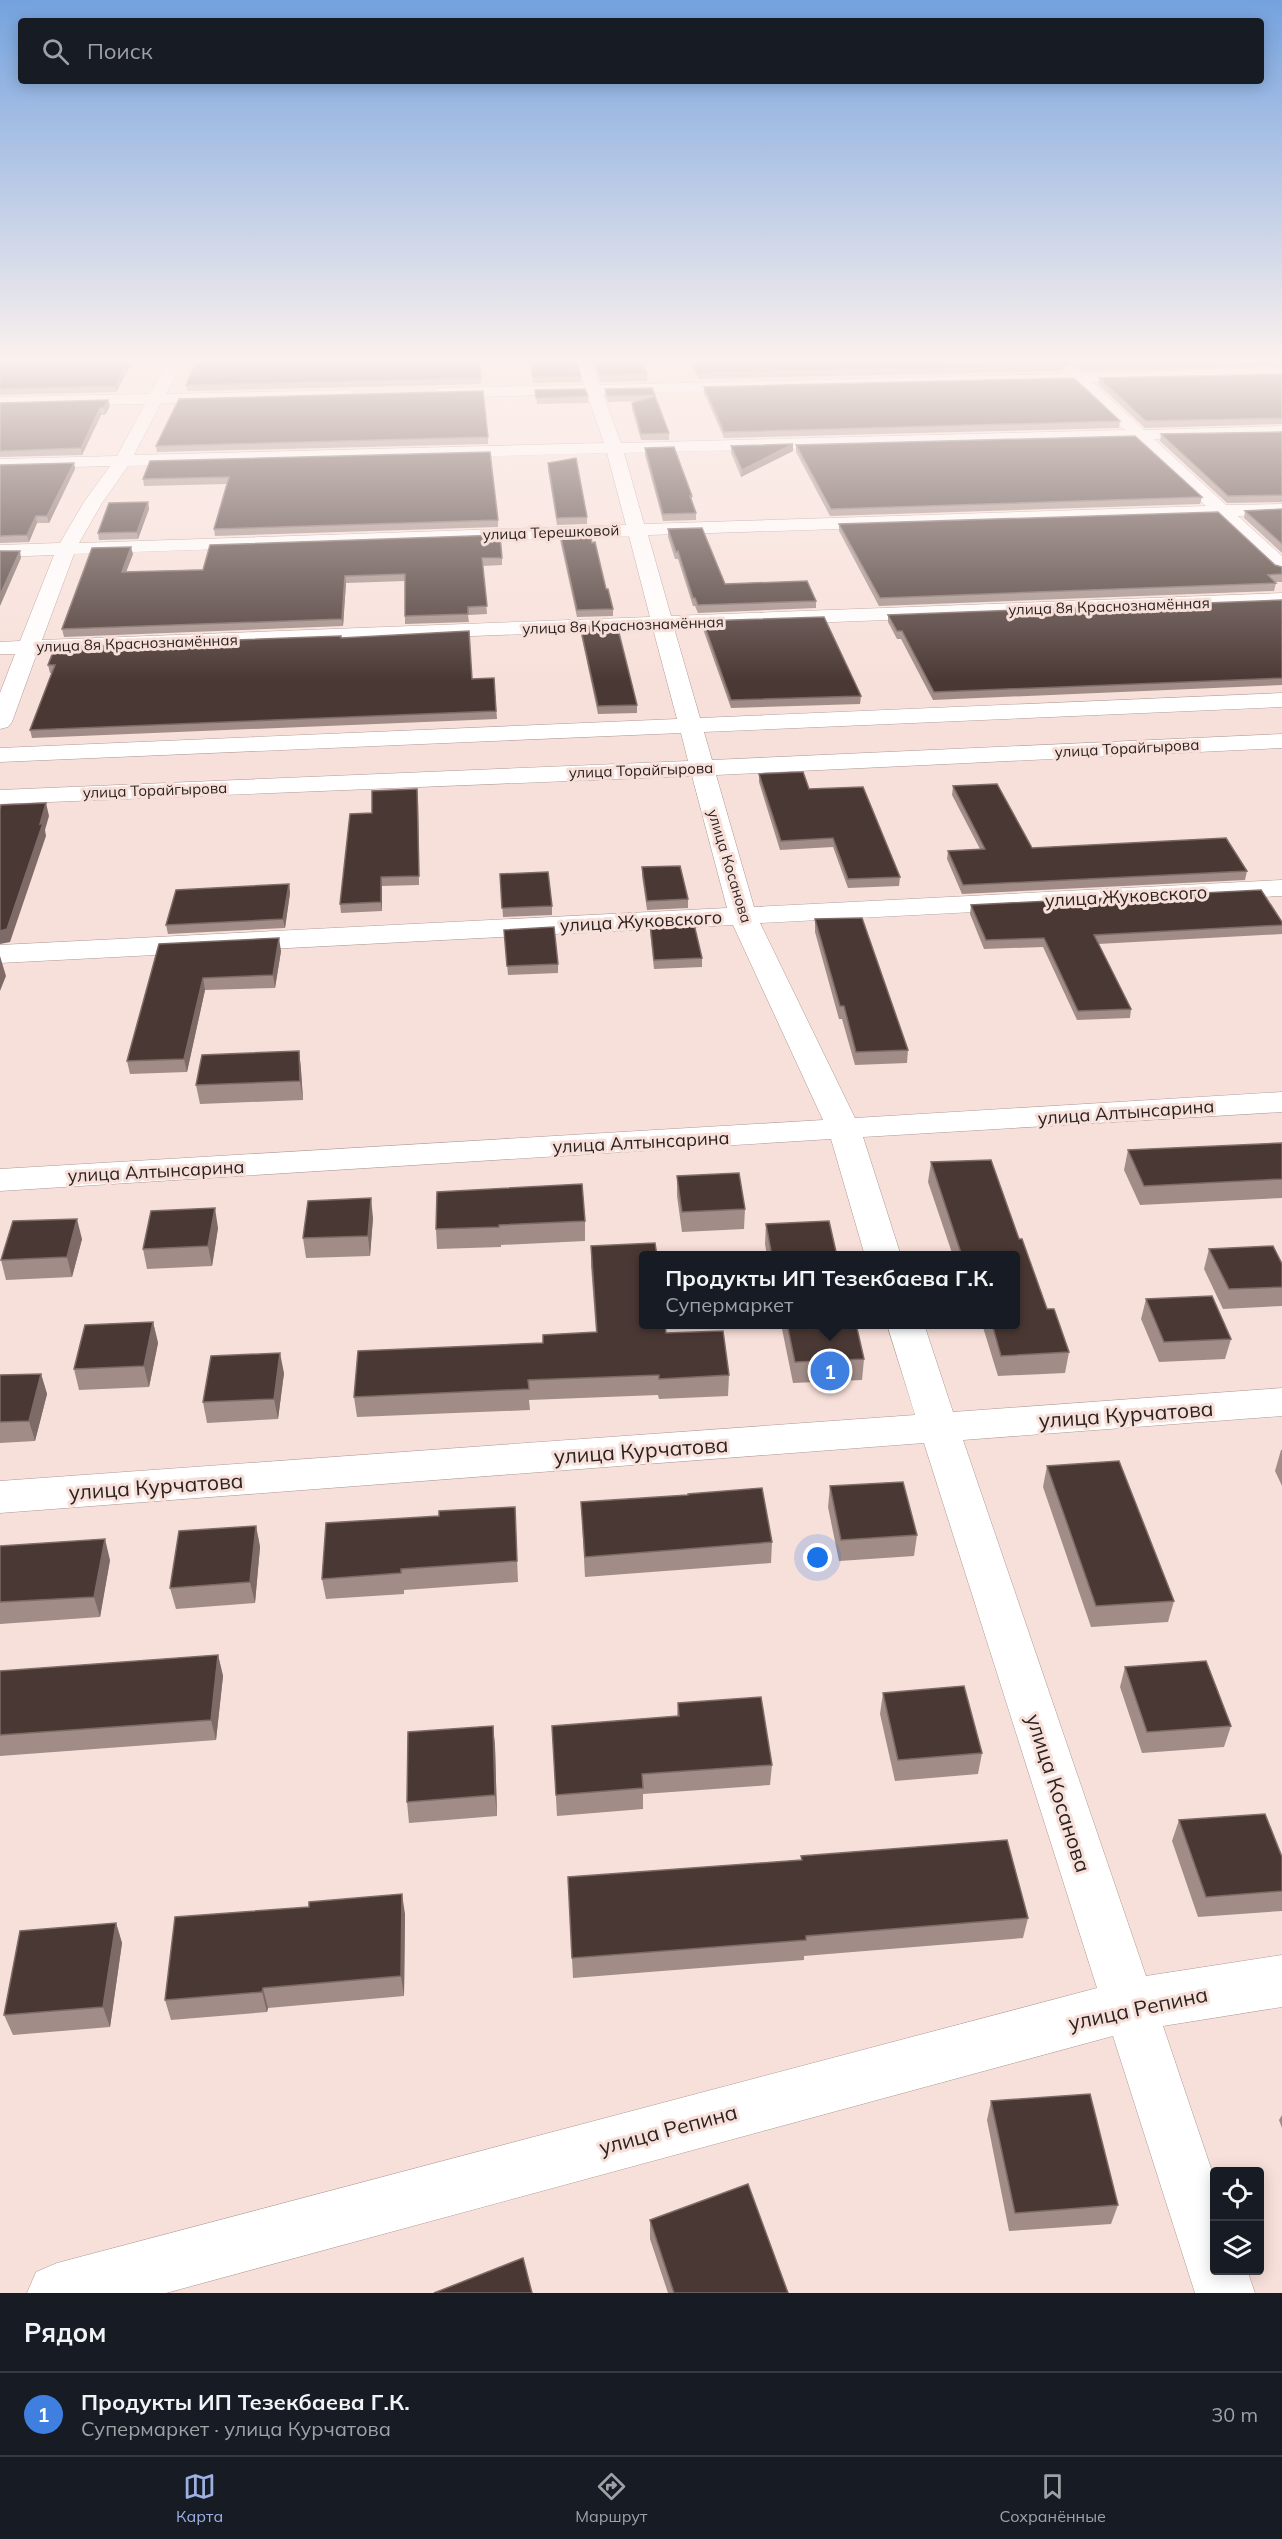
<!DOCTYPE html>
<html lang="ru">
<meta charset="utf-8">
<style>
:root{--surface:#171b24;--page:#242831;--text:#f1f3f6;--muted:#9ea1a6;--line:#363941;--accent:#9cb0e4}
body{margin:0;font-family:Mulish,sans-serif;background:var(--page);color:var(--text)}
.controls{position:absolute;right:18px;bottom:18px;display:grid;overflow:hidden;border-radius:6px;box-shadow:0 3px 15px #0003}
.controls button{width:54px;height:54px;display:grid;place-items:center;padding:0;border:0;border-bottom:2px solid var(--line);background:var(--surface);color:var(--text);font:30px sans-serif}
.you{position:absolute;left:818px;top:1558px;width:21px;height:21px;margin:-15px;border:4px solid #fff;border-radius:50%;background:#1a73e8;box-shadow:0 0 0 9px #1a73e833}
.badge{display:grid;place-items:center;width:39px;height:39px;border-radius:50%;background:var(--accent);color:#fff;font-size:20px;font-weight:700}
.pin{position:absolute;translate:-50% -50%;border:3px solid #fff;box-shadow:0 2px 6px #0006}
.popup{position:absolute;left:639px;top:1251px;width:381px;height:78px;box-sizing:border-box;display:grid;place-content:center;border-radius:6px;background:var(--surface);filter:drop-shadow(0 2px 4px #0005);font-size:20px;white-space:nowrap;color:var(--muted)}
.popup b{font-size:22px;color:var(--text)}
.popup::after{content:'';position:absolute;left:50%;top:100%;margin-left:-12px;border:12px solid transparent;border-top-color:var(--surface)}
.list{margin:0;padding:0;list-style:none}
h2{display:flex;justify-content:space-between;align-items:center;height:78px;margin:0;padding:0 24px;font-size:26px}
h2 small{font-size:20px;font-weight:400;color:var(--muted)}
.list li{display:grid;grid-template-columns:39px 1fr auto;gap:18px;align-items:center;box-sizing:border-box;height:84px;padding:0 24px;border-top:2px solid var(--line)}
.list b{display:block;font-size:22px;white-space:nowrap}
.list p{margin:0;font-size:20px;white-space:nowrap;color:var(--muted)}
.list em{font-size:20px;font-style:normal;color:var(--muted)}
.icon{flex:none;width:33px;height:33px;fill:none;stroke:currentColor;stroke-width:2;stroke-linecap:round;stroke-linejoin:round}
.map{position:relative;flex:none;width:1282px;height:2293px;overflow:hidden}
.search{position:absolute;background:var(--surface);box-shadow:0 3px 15px #0003;left:18px;right:18px;top:18px;height:66px;display:flex;align-items:center;gap:15px;box-sizing:border-box;padding:0 21px;border-radius:6px;color:var(--muted);font-size:22px}
.sheet{height:162px;background:var(--surface)}
nav{display:flex;justify-content:space-around;align-items:center;box-sizing:border-box;height:84px;border-top:2px solid var(--line);background:var(--surface);font-size:16px;color:var(--muted)}
nav a{display:grid;justify-items:center;gap:3px}
nav .on{color:var(--accent)}
.map>svg:first-child{display:block}
.lines{fill:none;stroke-linecap:round;stroke-linejoin:round}
.minor-casing{stroke:#ae9893;stroke-width:1}
.minor{fill:#fff;fill-rule:evenodd}
.wall{fill:#a18c87}
.shaded-wall{fill:#7e6a66}
.building{fill:#4a3834;stroke:#7e6a66;stroke-width:1.5}
.labels{text-anchor:middle;dominant-baseline:central;stroke-width:6;stroke-linejoin:round;paint-order:stroke}
.far-street-label{font-size:15px;fill:#2b2321;stroke:#f8e0da}
.street-label{font-size:18px;fill:#2b2321;stroke:#f8e0da}
.near-street-label{font-size:21px;fill:#2b2321;stroke:#f8e0da}
</style>
<div class="map">
<svg width="1282" height="2293" viewBox="0 0 1282 2293">
<rect width="100%" height="100%" fill="#f8e0da"/>
<g class="lines">
<defs>
<g id="minor">
<path d="M169 360H183L166 394 349 390 357 395 349 400 161 403 134 455 604 443 587 394 437 398 429 393 437 388 584 385 576 360H590L599 385 1065 374 1062 370 1070 365 1082 373 1282 368V378L1092 382 1144 430 1282 426V436L1154 439 1226 505 1282 504V514L1238 516 1282 556V573L1275 571 1217 517 648 535 671 616 1282 593V605L674 628 700 718 1282 693V707L704 732 712 760 1282 734V748L716 775 754 907 1282 880V896L760 923 855 1118 1282 1092V1112L863 1137 901 1256H865L831 1139 0 1191V1169L823 1120 733 925 0 963V945L727 908 692 776 0 804V790L688 761 681 733 0 762V748L677 719 653 629 37 653 12 722 8 727 0 729V693L15 654H0V642L20 641 54 555 0 557V545L60 543 84 502 110 466 0 469V459L117 456 145 404 0 407V397L150 394ZM1075 382 1125 430 621 443 603 394ZM1135 440 1206 506 644 524 624 453ZM607 453 626 525 79 543 102 503 128 466ZM629 536 650 617 42 640 74 554Z"/>
<polygon points="887,1324 924,1324 953,1412 1282,1388 1282,1416 963,1440 1146,1976 1282,1955 1282,2007 1163,2026 1214,2177 1214,2270 1247,2270 1255,2293 1195,2293 1113,2036 166,2293 27,2293 36,2272 57,2263 1097,1988 924,1443 0,1513 0,1481 915,1415"/>
</g>
</defs>
<!-- minor casing -->
<use href="#minor" class="minor-casing"/>
<!-- minor -->
<use href="#minor" class="minor"/>
</g>
<!-- wall -->
<g class="wall">
<polygon points="0,360 134,360 116,392 0,395"/>
<polygon points="479,360 481,384 187,391 186,385"/>
<polygon points="529,360 576,360 581,376 581,382 533,383"/>
<polygon points="592,360 651,360 643,363 647,374 647,381 601,382"/>
<polygon points="689,360 1282,360 1282,366 1083,371 1069,363 1060,371 698,379"/>
<polygon points="1282,374 1282,424 1145,428 1098,384 1099,378"/>
<polygon points="704,387 1120,421 1119,428 724,438 704,393"/>
<polygon points="605,389 655,395 669,433 669,440 641,440 632,409 632,403 638,401 608,402 605,395"/>
<polygon points="535,390 588,396 588,403 537,404"/>
<polygon points="108,400 110,406 105,415 101,415 82,455 0,457 0,403"/>
<polygon points="1282,432 1282,502 1227,503 1160,441 1161,434"/>
<polygon points="488,437 488,444 157,452 156,446"/>
<polygon points="796,445 1202,497 1200,504 830,516 796,452"/>
<polygon points="731,446 793,451 741,477 731,453"/>
<polygon points="645,448 692,496 692,503 696,513 696,520 663,521 645,455"/>
<polygon points="150,461 498,520 498,527 215,536 214,529 227,484 144,486 143,479"/>
<polygon points="74,463 75,469 49,523 37,523 29,542 0,543 0,465"/>
<polygon points="548,463 587,517 587,524 557,525 548,470"/>
<polygon points="148,502 149,509 138,539 99,540 98,533"/>
<polygon points="1282,509 1282,553 1244,518 1245,511"/>
<polygon points="839,524 1275,565 1282,567 1282,582 1275,582 1276,583 1274,591 879,606 839,531"/>
<polygon points="668,529 725,584 816,601 816,608 698,613 695,606 693,606 678,559 675,559 668,537"/>
<polygon points="560,533 592,543 613,609 613,616 577,617 560,540"/>
<polygon points="133,554 126,572 502,558 502,565 483,566 487,614 468,615 469,622 405,624 405,581 346,583 343,626 64,637 62,629"/>
<polygon points="1282,600 1282,685 933,700 901,639 897,639 888,622 888,615"/>
<polygon points="703,621 861,696 860,704 731,708 703,629"/>
<polygon points="580,626 637,705 637,713 598,714 581,634"/>
<polygon points="341,638 472,679 494,678 497,719 32,738 30,730 52,673 50,673 48,665"/>
<polygon points="759,774 809,789 900,877 899,886 848,888 833,847 780,850 759,782"/>
<polygon points="953,786 1032,848 1247,871 1245,880 962,894 947,859 948,851 980,849 952,795"/>
<polygon points="418,798 419,885 382,886 382,911 341,913 340,904 372,813"/>
<polygon points="642,867 688,899 688,908 647,910 642,876"/>
<polygon points="500,874 552,906 552,915 503,917"/>
<polygon points="289,884 290,893 285,928 168,934 166,925"/>
<polygon points="971,905 1282,925 1282,934 1098,944 1131,1009 1130,1018 1077,1020 1043,947 984,949 970,914"/>
<polygon points="815,919 908,1050 907,1063 855,1065 842,1019 839,1019 815,932"/>
<polygon points="650,922 702,958 702,967 654,969 650,932"/>
<polygon points="504,930 558,964 558,973 508,975"/>
<polygon points="159,944 281,951 275,988 205,990 187,1072 130,1074 127,1061"/>
<polygon points="299,1051 301,1070 303,1100 200,1104 196,1085"/>
<polygon points="1282,1143 1282,1198 1140,1205 1124,1170 1128,1150"/>
<polygon points="931,1162 1019,1239 1047,1309 1069,1352 1065,1373 998,1376 982,1324 1016,1324 1016,1256 953,1256 928,1182"/>
<polygon points="677,1176 745,1209 744,1229 682,1232 677,1196"/>
<polygon points="437,1192 585,1221 585,1241 501,1245 501,1247 437,1249 436,1229"/>
<polygon points="373,1218 370,1256 306,1258 303,1238"/>
<polygon points="766,1224 837,1256 767,1256 765,1244"/>
<polygon points="218,1228 212,1266 147,1269 143,1249"/>
<polygon points="82,1239 72,1277 6,1280 1,1260"/>
<polygon points="591,1246 666,1333 729,1375 728,1396 659,1399 658,1395 529,1400 530,1410 357,1417 354,1397 543,1343 596,1332 591,1266"/>
<polygon points="1209,1249 1282,1264 1282,1306 1223,1309 1204,1269"/>
<polygon points="1146,1299 1231,1339 1225,1359 1159,1362 1141,1319"/>
<polygon points="153,1322 158,1343 149,1387 79,1390 74,1369"/>
<polygon points="781,1324 856,1324 864,1359 862,1380 793,1383"/>
<polygon points="284,1373 278,1419 207,1423 203,1402"/>
<polygon points="41,1374 47,1394 35,1441 0,1443 0,1375"/>
<polygon points="1281,1450 1282,1450 1282,1486 1275,1471"/>
<polygon points="1047,1466 1174,1601 1168,1622 1091,1627 1043,1487"/>
<polygon points="830,1486 917,1535 914,1556 839,1561 828,1507"/>
<polygon points="581,1502 772,1542 771,1563 585,1577"/>
<polygon points="515,1507 518,1582 404,1590 404,1594 326,1599 322,1579"/>
<polygon points="256,1526 260,1547 255,1603 176,1609 170,1588"/>
<polygon points="0,1546 110,1560 100,1617 0,1624"/>
<polygon points="218,1655 223,1676 216,1740 0,1756 0,1671"/>
<polygon points="1125,1667 1231,1726 1224,1747 1142,1753 1120,1687"/>
<polygon points="883,1693 982,1753 978,1774 895,1781 880,1714"/>
<polygon points="678,1703 772,1765 770,1785 643,1794 643,1809 557,1816 552,1726 677,1716"/>
<polygon points="493,1726 495,1746 497,1816 409,1823 407,1802"/>
<polygon points="1179,1820 1282,1857 1282,1911 1198,1917 1172,1841"/>
<polygon points="801,1856 1028,1918 1023,1938 804,1956 804,1960 573,1978 568,1877 801,1860"/>
<polygon points="405,1914 404,1996 268,2008 267,2012 171,2020 165,2000"/>
<polygon points="116,1923 122,1943 110,2027 13,2035 4,2015"/>
<polygon points="991,2101 1118,2205 1111,2224 1009,2231 987,2120"/>
<polygon points="1282,2115 1282,2128 1279,2120"/>
<polygon points="650,2220 788,2293 668,2293 650,2239"/>
</g>
<!-- shaded-wall -->
<g class="shaded-wall">
<polygon points="130,360 134,360 116,392 115,386"/>
<polygon points="641,360 651,360 641,364"/>
<polygon points="1066,360 1069,360 1069,363 1060,371 1061,365"/>
<polygon points="108,400 110,406 105,415 104,408"/>
<polygon points="100,408 101,415 82,455 81,448"/>
<polygon points="793,444 793,451 741,477 742,470"/>
<polygon points="74,463 75,469 49,523 47,516"/>
<polygon points="148,502 149,509 138,539 137,532"/>
<polygon points="36,516 37,523 29,542 27,535"/>
<polygon points="131,547 133,554 123,580 122,572"/>
<polygon points="20,551 21,558 0,606 0,595"/>
<polygon points="345,576 346,583 343,626 342,619"/>
<polygon points="417,789 418,798 419,885 419,876"/>
<polygon points="46,803 49,816 45,830 46,836 10,942 0,944 0,931"/>
<polygon points="381,877 382,886 382,911 381,902"/>
<polygon points="289,884 290,893 285,928 283,919"/>
<polygon points="279,938 281,951 275,988 273,975"/>
<polygon points="0,956 6,976 0,991"/>
<polygon points="203,978 205,990 187,1072 184,1059"/>
<polygon points="299,1051 301,1070 303,1100 300,1081"/>
<polygon points="371,1198 373,1218 370,1256 368,1236"/>
<polygon points="215,1208 218,1228 212,1266 208,1246"/>
<polygon points="77,1219 82,1239 72,1277 67,1257"/>
<polygon points="153,1322 158,1343 149,1387 144,1366"/>
<polygon points="280,1353 284,1373 278,1419 274,1399"/>
<polygon points="41,1374 47,1394 35,1441 29,1421"/>
<polygon points="256,1526 260,1547 255,1603 250,1582"/>
<polygon points="105,1539 110,1560 100,1617 94,1597"/>
<polygon points="218,1655 223,1676 216,1740 211,1720"/>
<polygon points="493,1726 495,1746 497,1816 495,1795"/>
<polygon points="402,1894 405,1914 404,1996 401,1976"/>
<polygon points="116,1923 122,1943 110,2027 103,2007"/>
<polygon points="263,1988 268,2008 267,2012 262,1992"/>
</g>
<!-- building -->
<g class="building">
<polygon points="0,360 130,360 115,386 0,389"/>
<polygon points="197,360 479,360 481,378 186,385"/>
<polygon points="530,360 576,360 581,376 533,377"/>
<polygon points="594,360 642,360 647,374 600,375"/>
<polygon points="692,360 1066,360 1061,365 698,373"/>
<polygon points="1075,360 1267,360 1084,365"/>
<polygon points="1282,374 1282,418 1146,421 1099,378"/>
<polygon points="1074,378 1120,421 724,432 704,387"/>
<polygon points="652,388 655,395 608,396 605,389"/>
<polygon points="585,389 588,396 536,398 535,390"/>
<polygon points="483,391 488,437 156,446 179,399"/>
<polygon points="655,396 669,433 641,434 632,403"/>
<polygon points="108,400 104,408 100,408 81,448 0,451 0,403"/>
<polygon points="1282,432 1282,495 1228,496 1161,434"/>
<polygon points="1135,436 1202,497 831,509 796,445"/>
<polygon points="793,444 742,470 731,446"/>
<polygon points="674,447 692,496 690,496 696,513 663,514 645,448"/>
<polygon points="490,452 498,520 214,529 229,477 143,479 150,461"/>
<polygon points="576,458 587,517 557,518 548,463"/>
<polygon points="74,463 47,516 36,516 27,535 0,536 0,465"/>
<polygon points="148,502 137,532 98,533 109,503"/>
<polygon points="1282,509 1282,544 1245,511"/>
<polygon points="1218,512 1275,565 1282,567 1282,574 1268,575 1276,583 880,598 839,524"/>
<polygon points="702,528 725,584 807,581 816,601 698,605 695,598 693,598 678,551 676,552 668,529"/>
<polygon points="590,532 592,543 595,542 606,589 608,589 613,609 577,610 560,533"/>
<polygon points="500,535 502,558 482,558 487,606 468,607 468,614 405,616 405,574 345,576 342,619 62,629 92,548 131,547 122,572 203,570 210,545"/>
<polygon points="0,551 20,551 0,595"/>
<polygon points="1282,600 1282,678 934,692 902,631 897,631 888,615"/>
<polygon points="824,617 861,696 731,700 703,621"/>
<polygon points="617,625 637,705 598,706 580,626"/>
<polygon points="469,631 472,679 494,678 496,711 30,730 55,665 48,665 55,647 341,636 341,638"/>
<polygon points="803,772 809,789 863,787 900,877 848,879 833,838 781,841 759,774"/>
<polygon points="997,784 1032,848 1226,838 1247,871 963,885 948,851 985,849 953,786"/>
<polygon points="417,789 419,876 381,877 381,902 340,904 350,814 372,813 372,791"/>
<polygon points="46,803 40,824 43,823 7,929 0,931 0,809 1,805"/>
<polygon points="680,866 688,899 647,901 642,867"/>
<polygon points="548,872 552,906 502,908 500,874"/>
<polygon points="289,884 283,919 166,925 176,890"/>
<polygon points="1261,890 1282,922 1282,925 1094,935 1131,1009 1078,1011 1044,938 986,940 971,905"/>
<polygon points="862,918 908,1050 856,1052 844,1006 840,1006 815,919"/>
<polygon points="693,920 702,958 654,960 650,922"/>
<polygon points="554,927 558,964 507,966 504,930"/>
<polygon points="279,938 273,975 203,978 184,1059 127,1061 159,944"/>
<polygon points="299,1051 300,1081 196,1085 202,1055"/>
<polygon points="1282,1143 1282,1179 1144,1186 1128,1150"/>
<polygon points="991,1160 1019,1239 1022,1239 1047,1309 1054,1309 1069,1352 1001,1356 992,1324 1016,1324 1016,1256 962,1256 931,1162"/>
<polygon points="739,1173 745,1209 682,1212 677,1176"/>
<polygon points="582,1184 585,1221 499,1225 499,1227 436,1229 437,1192"/>
<polygon points="371,1198 368,1236 303,1238 308,1201"/>
<polygon points="215,1208 208,1246 143,1249 151,1211"/>
<polygon points="77,1219 67,1257 1,1260 13,1221"/>
<polygon points="829,1221 837,1256 772,1256 766,1224"/>
<polygon points="655,1243 657,1256 644,1256 644,1324 665,1324 666,1333 723,1331 729,1375 659,1379 659,1375 528,1380 529,1389 354,1397 358,1351 543,1343 543,1335 597,1332 591,1246"/>
<polygon points="1273,1246 1282,1264 1282,1287 1229,1289 1209,1249"/>
<polygon points="1212,1296 1231,1339 1164,1342 1146,1299"/>
<polygon points="153,1322 144,1366 74,1369 85,1325"/>
<polygon points="787,1324 856,1324 864,1359 795,1362"/>
<polygon points="280,1353 274,1399 203,1402 211,1356"/>
<polygon points="41,1374 29,1421 0,1422 0,1375"/>
<polygon points="1119,1461 1174,1601 1096,1606 1047,1466"/>
<polygon points="903,1482 917,1535 841,1540 830,1486"/>
<polygon points="762,1488 772,1542 585,1557 581,1502 688,1495 688,1494"/>
<polygon points="515,1507 517,1561 401,1569 401,1573 322,1579 326,1523 439,1516 439,1511"/>
<polygon points="256,1526 250,1582 170,1588 179,1531"/>
<polygon points="105,1539 94,1597 0,1602 0,1546"/>
<polygon points="218,1655 211,1720 0,1735 0,1671"/>
<polygon points="1206,1661 1231,1726 1147,1732 1125,1667"/>
<polygon points="964,1686 982,1753 898,1760 883,1693"/>
<polygon points="761,1697 772,1765 642,1774 643,1788 556,1795 552,1726 679,1716 678,1703"/>
<polygon points="493,1726 495,1795 407,1802 408,1732"/>
<polygon points="1265,1814 1282,1857 1282,1891 1206,1897 1179,1820"/>
<polygon points="1007,1840 1028,1918 806,1936 806,1940 572,1958 568,1877 802,1860 801,1856"/>
<polygon points="402,1894 401,1976 263,1988 262,1992 165,2000 175,1917 309,1907 309,1902"/>
<polygon points="116,1923 103,2007 4,2015 20,1931"/>
<polygon points="1090,2094 1118,2205 1015,2213 991,2101"/>
<polygon points="748,2184 788,2293 674,2293 650,2220"/>
<polygon points="523,2258 532,2293 434,2293"/>
</g>
<!-- sky -->
<linearGradient id="sky" x2="0" y2="1"><stop stop-color="#74a2de"/><stop offset="0.53" stop-color="#fcf1ee"/><stop offset="1" stop-color="#fcf1ee" stop-opacity="0"/></linearGradient>
<rect width="1282" height="681" fill="url(#sky)"/>
<g class="labels">
<!-- far-street labels -->
<g class="far-street-label">
<text transform="translate(551 532) rotate(-2)">улица Терешковой</text>
<text transform="translate(1109 606) rotate(-2)">улица 8я Краснознамённая</text>
<text transform="translate(623 625) rotate(-2)">улица 8я Краснознамённая</text>
<text transform="translate(137 643) rotate(-2)">улица 8я Краснознамённая</text>
<text transform="translate(1127 748) rotate(-3)">улица Торайгырова</text>
<text transform="translate(641 770) rotate(-2)">улица Торайгырова</text>
<text transform="translate(155 790) rotate(-2)">улица Торайгырова</text>
<text transform="translate(730 866) rotate(73)">улица Косанова</text>
</g>
<!-- street labels -->
<g class="street-label">
<text transform="translate(1126 896) rotate(-3)">улица Жуковского</text>
<text transform="translate(641 921) rotate(-3)">улица Жуковского</text>
<text transform="translate(1126 1112) rotate(-4)">улица Алтынсарина</text>
<text transform="translate(641 1142) rotate(-3)">улица Алтынсарина</text>
<text transform="translate(156 1171) rotate(-3)">улица Алтынсарина</text>
</g>
<!-- near-street labels -->
<g class="near-street-label">
<text transform="translate(1126 1414) rotate(-4)">улица Курчатова</text>
<text transform="translate(641 1450) rotate(-4)">улица Курчатова</text>
<text transform="translate(156 1486) rotate(-4)">улица Курчатова</text>
<text transform="translate(1059 1793) rotate(72)">улица Косанова</text>
<text transform="translate(1138 2008) rotate(-12)">улица Репина</text>
<text transform="translate(668 2129) rotate(-15)">улица Репина</text>
</g>
</g>
</svg>
<div class="controls">
<button><svg class="icon" aria-label="locate" viewBox="0 0 24 24"><circle cx="12" cy="12" r="6"/><path d="M12 2v4M12 18v4M2 12h4M18 12h4"/></svg></button>
<button><svg class="icon" aria-label="layers" viewBox="0 0 24 24"><path d="M12 4l9 5-9 5-9-5zM3 14l9 5 9-5"/></svg></button>
</div>
<div class="you"></div>
<div class="pin badge" style="left:830px;top:1371px;background:#3f7fe0">1</div>
<div class="popup"><b>Продукты ИП Тезекбаева Г.К.</b>Супермаркет</div>
<div class="search"><svg class="icon" aria-label="search" viewBox="0 0 24 24"><circle cx="10" cy="10" r="6"/><path d="M15 15l6 6"/></svg>Поиск</div>
</div>
<section class="sheet">
<h2>Рядом<small></small></h2>
<ul class="list">
<li><span class="badge" style="background:#3f7fe0">1</span><div><b>Продукты ИП Тезекбаева Г.К.</b><p>Супермаркет · улица Курчатова</p></div><em>30 m</em></li>
</ul>
</section>
<nav>
<a class="on"><svg class="icon" aria-label="map" viewBox="0 0 24 24"><path d="M3 6l6-2 6 2 6-2v14l-6 2-6-2-6 2zM9 4v14M15 6v14"/></svg>Карта</a>
<a><svg class="icon" aria-label="directions" viewBox="0 0 24 24"><path d="M12 3l9 9-9 9-9-9zM9 14v-3h6M13 9l2 2-2 2"/></svg>Маршрут</a>
<a><svg class="icon" aria-label="saved" viewBox="0 0 24 24"><path d="M7 4h10v16l-5-4-5 4z"/></svg>Сохранённые</a>
</nav>
